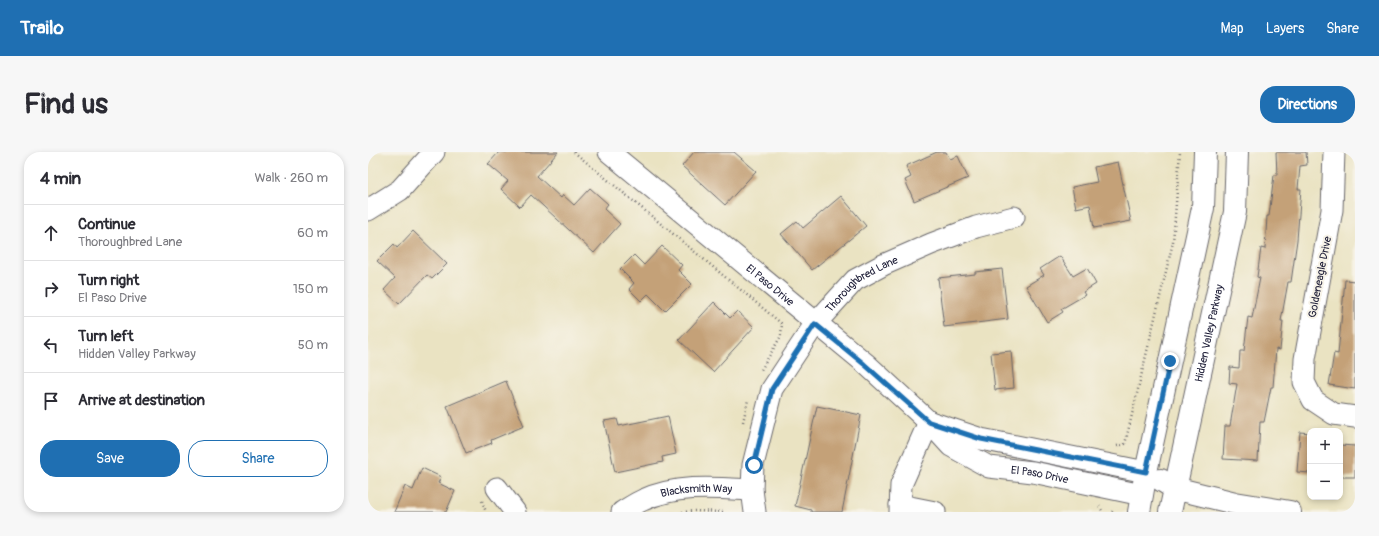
<!DOCTYPE html>
<meta charset="utf-8">
<style>
:root{--surface:#fff;--page:#f7f7f7;--text:#2b2b33;--muted:#7c7c81;--line:#e1e1e2;--accent:#1f6fb2}
body{margin:0;font-family:Pangolin,sans-serif;background:var(--page);color:var(--text)}
.controls{position:absolute;right:12px;bottom:12px;display:grid;overflow:hidden;border-radius:8px;box-shadow:0 2px 6px #0003}
.controls button{width:36px;height:36px;display:grid;place-items:center;padding:0;border:0;border-bottom:1px solid var(--line);background:var(--surface);color:var(--text);font:20px sans-serif}
.stop{position:absolute;width:12px;height:12px;margin:-9px;border:3px solid #1f6fb2;border-radius:50%;background:#fff}
.stop.end{background:#1f6fb2;border-color:#fff;box-shadow:0 1px 4px #0008}
.list{margin:0;padding:0;list-style:none}
h2{display:flex;justify-content:space-between;align-items:center;height:52px;margin:0;padding:0 16px;font-size:17px}
h2 small{font-size:13px;font-weight:400;color:var(--muted)}
.list li{display:grid;grid-template-columns:26px 1fr auto;gap:12px;align-items:center;box-sizing:border-box;height:56px;padding:0 16px;border-top:1px solid var(--line)}
.list b{display:block;font-size:15px;white-space:nowrap}
.list p{margin:0;font-size:13px;white-space:nowrap;color:var(--muted)}
.list em{font-size:13px;font-style:normal;color:var(--muted)}
.actions{display:flex;gap:8px;padding:12px 16px}
.actions a{flex:1;padding:9px 0;border:1px solid var(--accent);border-radius:16px;text-align:center;font-size:14px;color:var(--accent)}
.actions .main{background:var(--accent);color:#fff}
.icon{flex:none;width:22px;height:22px;fill:none;stroke:currentColor;stroke-width:2;stroke-linecap:round;stroke-linejoin:round}
.map{position:relative;flex:none;width:987px;height:360px;overflow:hidden;border-radius:16px}
header{display:flex;align-items:center;gap:24px;box-sizing:border-box;height:56px;padding:0 20px;background:var(--accent);color:#fff}
header strong{font-size:19px}
nav{display:flex;gap:22px;margin-inline-start:auto;font-size:14px}
.intro{display:flex;align-items:center;justify-content:space-between;box-sizing:border-box;height:96px;padding:0 24px}
h1{margin:0;font-size:28px}
.button{padding:10px 18px;border-radius:16px;background:var(--accent);color:#fff;font-size:14px;font-weight:700}
main{display:flex;gap:24px;padding:0 24px}
aside{flex:1;background:var(--surface);border-radius:16px;box-shadow:0 2px 6px #0003}
.map>svg:first-child{display:block}
.building{fill:#c4a178}
.lines{fill:none;stroke-linecap:round;stroke-linejoin:round}
.minor-casing{stroke:#68666a;stroke-width:23}
.major-casing{stroke:#68666a;stroke-width:24}
.path{stroke:#68666a;stroke-width:2.5;stroke-dasharray:1 3;stroke-linecap:butt}
.minor{stroke:#fff;stroke-width:21}
.major{stroke:#fff;stroke-width:22}
.route{stroke:#1f6fb2;stroke-width:5}
.labels{text-anchor:middle;dominant-baseline:central;stroke-width:4;stroke-linejoin:round;paint-order:stroke}
.street-label{font-size:11px;fill:#22223b;stroke:#f7f3e8}
</style>
<header>
<strong>Trailo</strong>
<nav><a>Map</a><a>Layers</a><a>Share</a></nav>
</header>
<div class="intro"><h1>Find us</h1><a class="button">Directions</a></div>
<main>
<aside>
<h2>4 min<small>Walk · 260 m</small></h2>
<ul class="list">
<li><svg class="icon" aria-label="ahead" viewBox="0 0 24 24"><path d="M12 20V5M6 11l6-6 6 6"/></svg><div><b>Continue</b><p>Thoroughbred Lane</p></div><em>60 m</em></li>
<li><svg class="icon" aria-label="right" viewBox="0 0 24 24"><path d="M7 20v-9h11M14 6l5 5-5 5"/></svg><div><b>Turn right</b><p>El Paso Drive</p></div><em>150 m</em></li>
<li><svg class="icon" aria-label="left" viewBox="0 0 24 24"><path d="M17 20v-9H6M10 6l-5 5 5 5"/></svg><div><b>Turn left</b><p>Hidden Valley Parkway</p></div><em>50 m</em></li>
<li><svg class="icon" aria-label="arrive" viewBox="0 0 24 24"><path d="M6 21V4h12l-3 4 3 4H6"/></svg><div><b>Arrive at destination</b></div></li>
</ul>
<div class="actions"><a class="main">Save</a><a>Share</a></div>
</aside>
<div class="map">
<svg width="987" height="360" viewBox="0 0 987 360">
<rect width="100%" height="100%" fill="#f7f3e8"/>
<filter id="ink" filterUnits="userSpaceOnUse"><feTurbulence type="fractalNoise" baseFrequency=".025" numOctaves="2"/><feDisplacementMap in="SourceGraphic" scale="8" xChannelSelector="R" yChannelSelector="G"/><feConvolveMatrix kernelMatrix="1 2 1 2 8 2 1 2 1" color-interpolation-filters="sRGB"/></filter>
<filter id="wash" filterUnits="userSpaceOnUse"><feTurbulence type="fractalNoise" baseFrequency=".012" numOctaves="4" result="noise"/><feDisplacementMap in="SourceGraphic" scale="16" xChannelSelector="R" yChannelSelector="G"/><feGaussianBlur stdDeviation="0.9" result="paint"/><feColorMatrix in="noise" values="0 0 0 0 0 0 0 0 0 0 0 0 0 0 0 0 0 1.4 0 .05"/><feComposite in="paint" operator="in"/></filter>
<g filter="url(#wash)">
<rect width="100%" height="100%" fill="#eae3c2"/>
<g id="blocks">
<!-- building -->
<g class="building">
<polygon points="131,0 190,0 169,24 193,46 195,43 206,53 222,36 240,52 236,57 252,72 226,101 163,43 152,55 133,37 140,29 120,12"/>
<polygon points="326,0 366,0 388,19 357,53 314,14"/>
<polygon points="569,0 578,0 582,7 590,4 600,26 546,49 537,28 543,25 538,14"/>
<polygon points="908,0 938,0 939,13 932,14 930,37 933,37 929,88 923,130 920,130 913,169 915,169 912,198 908,197 905,235 903,235 896,270 892,270 890,309 855,307 857,274 862,274 869,232 861,231 862,215 871,216 872,199 876,199 880,165 884,166 892,126 889,125 893,96 897,97 899,64 901,64 906,23 909,23"/>
<polygon points="750,10 763,69 726,76 722,53 708,56 704,35 729,30 726,15"/>
<polygon points="473,44 498,74 444,118 413,82 429,69 435,76"/>
<polygon points="45,79 79,112 64,127 59,123 31,152 16,138 27,126 9,109 26,92 29,96"/>
<polygon points="294,94 314,113 310,118 324,132 297,159 280,142 273,149 261,137 266,131 252,117 266,103 276,113"/>
<polygon points="692,104 705,124 719,116 728,132 715,140 717,143 693,157 695,160 679,170 658,134 676,123 672,117"/>
<polygon points="634,117 640,167 576,175 570,126 607,122 607,120"/>
<polygon points="977,128 987,129 987,237 961,233 966,201 970,202"/>
<polygon points="346,150 362,166 369,159 386,175 345,220 311,188"/>
<polygon points="643,199 646,236 627,238 623,201"/>
<polygon points="138,229 156,274 123,288 124,291 98,301 79,254"/>
<polygon points="449,254 493,263 474,360 443,360 443,358 427,354"/>
<polygon points="300,264 308,302 294,305 295,310 247,320 236,269 249,267 251,274"/>
<polygon points="932,280 942,281 942,321 929,320"/>
<polygon points="972,293 987,294 987,325 972,325"/>
<polygon points="54,316 73,325 70,331 87,339 78,360 26,360 37,334 45,338"/>
</g>
</g>
</g>
<g filter="url(#ink)">
<use href="#blocks" fill-opacity="0" stroke="#68666a" stroke-width="1"/>
<g class="lines">
<defs>
<g id="minor">
<path id="s1" d="M241 0 497 211 561 270 583 294 621 315 665 320 774 343"/>
<polyline points="966,0 964,58 937,207 936,230 945,248 966,262 987,265"/>
<polyline points="0,58 32,38 66,0"/>
<polyline points="562,270 613,287 778,320"/>
<polyline points="129,336 147,360"/>
<polyline points="532,353 567,360"/>
<path id="s2" d="M254 360C261 356 268 351 275 348 309 332 348 336 384 338"/>
<path id="s3" d="M387 360 384 338 385 313 404 237 447 172 487 128 515 113 563 92 608 75 646 65"/>
<polyline points="532,360 533,333 561,270"/>
</g>
<g id="major">
<polyline points="793,328 806,336 867,351 922,360"/>
<polyline points="771,360 778,320 835,56 837,0"/>
<path id="s4" d="M802 360 867 60 869 0"/>
</g>
</defs>
<!-- minor casing -->
<use href="#minor" class="minor-casing"/>
<!-- major casing -->
<use href="#major" class="major-casing"/>
<!-- path -->
<g class="path">
<polyline points="206,0 414,172 413,184 393,218"/>
<polyline points="375,270 380,248"/>
<polyline points="749,294 757,292 805,90 812,0"/>
<polyline points="114,349 118,360"/>
<polyline points="731,354 735,360"/>
<polyline points="314,360 325,359 356,360"/>
<polyline points="744,360 745,359"/>
</g>
<!-- minor -->
<use href="#minor" class="minor"/>
<!-- major -->
<use href="#major" class="major"/>
</g>
</g>
<g class="lines" filter="url(#ink)">
<!-- route -->
<polyline class="route" points="386,313 404,237 447,172 496,212 561,270 613,287 778,320 802,209"/>
</g>
<g class="labels">
<!-- street labels -->
<g class="street-label">
<text transform="translate(952 125) rotate(-79)">Goldeneagle Drive</text>
<text stroke="none"><textPath href="#s1" startOffset="209">El Paso Drive</textPath></text>
<text stroke="none"><textPath href="#s3" startOffset="266">Thoroughbred Lane</textPath></text>
<text stroke="none"><textPath href="#s4" startOffset="183">Hidden Valley Parkway</textPath></text>
<text stroke="none"><textPath href="#s1" startOffset="546">El Paso Drive</textPath></text>
<text stroke="none"><textPath href="#s2" startOffset="79">Blacksmith Way</textPath></text>
</g>
</g>
</svg>
<div class="controls">
<button>+</button>
<button>−</button>
</div>
<div class="stop" style="left:386px;top:313px"></div>
<div class="stop end" style="left:802px;top:209px"></div>
</div>
</main>
